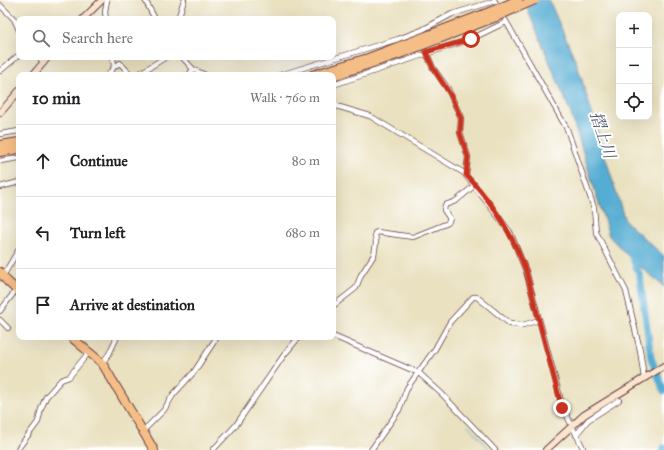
<!DOCTYPE html>
<meta charset="utf-8">
<style>
:root{--surface:#fff;--page:#f2f2f2;--text:#202124;--muted:#757577;--line:#e0e0e0}
body{margin:0;font-family:"IM FELL Great Primer","Noto Serif JP",serif;background:var(--page);color:var(--text)}
.controls{position:absolute;right:12px;top:12px;display:grid;overflow:hidden;border-radius:8px;box-shadow:0 4px 16px #0002}
.controls button{width:36px;height:36px;display:grid;place-items:center;padding:0;border:0;border-bottom:1px solid var(--line);background:var(--surface);color:var(--text);font:20px sans-serif}
.stop{position:absolute;width:12px;height:12px;margin:-9px;border:3px solid #c8321e;border-radius:50%;background:#fff}
.stop.end{background:#c8321e;border-color:#fff;box-shadow:0 1px 4px #0008}
.list{margin:0;padding:0;list-style:none}
h2{display:flex;justify-content:space-between;align-items:center;height:52px;margin:0;padding:0 16px;font-size:17px}
h2 small{font-size:13px;font-weight:400;color:var(--muted)}
.list li{display:grid;grid-template-columns:26px 1fr auto;gap:12px;align-items:center;box-sizing:border-box;height:72px;padding:0 16px;border-top:1px solid var(--line)}
.list b{display:block;font-size:15px;white-space:nowrap}
.list em{font-size:13px;font-style:normal;color:var(--muted)}
.icon{flex:none;width:22px;height:22px;fill:none;stroke:currentColor;stroke-width:2;stroke-linecap:round;stroke-linejoin:round}
.map{position:relative;flex:none;width:664px;height:450px;overflow:hidden}
.search{position:absolute;background:var(--surface);box-shadow:0 4px 16px #0002;left:16px;top:16px;width:320px;height:44px;display:flex;align-items:center;gap:10px;box-sizing:border-box;padding:0 14px;border-radius:8px;color:var(--muted);font-size:15px}
.panel{position:absolute;background:var(--surface);box-shadow:0 4px 16px #0002;left:16px;top:72px;width:320px;height:268px;border-radius:8px}
.map>svg:first-child{display:block}
.water{fill:#56add3;stroke:#50667f}
.lines{fill:none;stroke-linecap:round;stroke-linejoin:round}
.stream{stroke:#56add3;stroke-width:1}
.river{stroke:#56add3;stroke-width:7}
.street-casing{stroke:#623c41;stroke-width:6}
.secondary-casing{stroke:#623c41;stroke-width:8}
.highway-casing{stroke:#623c41;stroke-width:10}
.street{stroke:#fff;stroke-width:4.5}
.secondary{stroke:#fbe5cf;stroke-width:6}
.highway{stroke:#f6be87;stroke-width:8}
.highway-bridge-casing{stroke:#623c41;stroke-width:10;stroke-linecap:butt}
.highway-bridge{stroke:#f6be87;stroke-width:8}
.route{stroke:#c8321e;stroke-width:5}
.labels{text-anchor:middle;dominant-baseline:central;stroke-width:4;stroke-linejoin:round;paint-order:stroke}
.water-label{font-size:16px;font-style:italic;fill:#4f586e;stroke:#fff}
</style>
<div class="map">
<svg width="664" height="450" viewBox="0 0 664 450">
<rect width="100%" height="100%" fill="#fff"/>
<filter id="ink" filterUnits="userSpaceOnUse"><feTurbulence type="fractalNoise" baseFrequency=".025" numOctaves="2"/><feDisplacementMap in="SourceGraphic" scale="8" xChannelSelector="R" yChannelSelector="G"/><feConvolveMatrix kernelMatrix="1 2 1 2 8 2 1 2 1" color-interpolation-filters="sRGB"/></filter>
<filter id="wash" filterUnits="userSpaceOnUse"><feTurbulence type="fractalNoise" baseFrequency=".012" numOctaves="4" result="noise"/><feDisplacementMap in="SourceGraphic" scale="16" xChannelSelector="R" yChannelSelector="G"/><feGaussianBlur stdDeviation="0.9" result="paint"/><feColorMatrix in="noise" values="0 0 0 0 0 0 0 0 0 0 0 0 0 0 0 0 0 1.4 0 .05"/><feComposite in="paint" operator="in"/></filter>
<g filter="url(#wash)">
<rect width="100%" height="100%" fill="#eae1c0"/>
<!-- water -->
<polygon class="water" points="525,0 549,0 577,64 625,221 664,256 664,287 627,255 609,236 570,111 529,13"/>
<g class="lines">
<!-- stream -->
<g class="stream">
<polyline points="0,190 19,185"/>
<polyline points="404,369 414,373"/>
<polyline points="468,425 490,450"/>
</g>
<!-- river -->
<g class="river">
<polyline points="631,254 640,276 651,358 664,391"/>
<polyline points="663,450 664,448"/>
</g>
</g>
</g>
<g filter="url(#ink)">
<g class="lines">
<defs>
<g id="street">
<polyline points="145,0 155,19"/>
<polyline points="494,0 567,129 594,208 596,232 626,291 640,350 644,378"/>
<polyline points="0,5 14,19 19,30"/>
<polyline points="106,19 105,12 107,0"/>
<polyline points="178,19 184,0"/>
<polyline points="426,52 433,68 448,89 461,118 460,132 468,157 466,175"/>
<polyline points="39,57 44,63"/>
<polyline points="182,57 193,69 205,75"/>
<polyline points="114,67 120,63 131,75"/>
<polyline points="0,71 19,55"/>
<polyline points="108,75 114,67 113,57"/>
<polyline points="137,75 166,57"/>
<polyline points="189,75 193,69"/>
<polyline points="280,75 398,39 422,30 452,14 495,1"/>
<polyline points="333,85 471,39 506,22"/>
<polyline points="333,105 370,116 464,173 510,232 526,271 563,408 584,450"/>
<polyline points="0,134 19,131"/>
<polyline points="0,161 19,158"/>
<polyline points="0,187 19,182"/>
<polyline points="3,276 19,249"/>
<polyline points="333,306 356,288 361,275 374,255 376,243 375,233 377,232 413,237 448,223 450,219 444,210 445,205 456,201 475,185"/>
<polyline points="0,311 16,290"/>
<polyline points="0,320 8,328"/>
<polyline points="333,336 419,373 442,394 495,450"/>
<polyline points="102,363 109,354 117,337"/>
<polyline points="143,431 164,410 173,395 194,372 217,337"/>
<polyline points="576,435 588,420 619,400"/>
<polyline points="17,450 38,422 41,409 46,397 61,380 69,377 89,352"/>
<polyline points="213,450 236,425 284,355 299,337"/>
<polyline points="371,450 399,410 407,388 435,349 450,322 473,297 477,297 510,324 523,325 539,320"/>
</g>
<g id="secondary">
<polyline points="83,19 102,0"/>
<polyline points="33,75 48,57"/>
<polyline points="0,113 19,91"/>
<polyline points="546,450 584,415 664,366"/>
</g>
<g id="highway">
<polyline points="312,75 368,58 492,11"/>
<polyline points="333,76 397,55 496,17"/>
<polyline points="0,145 19,142"/>
<polyline points="0,152 19,149"/>
<polyline points="0,272 7,281 19,292"/>
<polyline points="71,337 102,363 154,450"/>
</g>
</defs>
<!-- street casing -->
<use href="#street" class="street-casing"/>
<!-- secondary casing -->
<use href="#secondary" class="secondary-casing"/>
<!-- highway casing -->
<use href="#highway" class="highway-casing"/>
<!-- street -->
<use href="#street" class="street"/>
<!-- secondary -->
<use href="#secondary" class="secondary"/>
<!-- highway -->
<use href="#highway" class="highway"/>
<defs>
<g id="highway-bridge">
<polyline points="492,11 518,0"/>
<polyline points="496,17 535,0"/>
</g>
</defs>
<!-- highway-bridge casing -->
<use href="#highway-bridge" class="highway-bridge-casing"/>
<!-- highway-bridge -->
<use href="#highway-bridge" class="highway-bridge"/>
</g>
</g>
<g class="lines" filter="url(#ink)">
<!-- route -->
<path class="route" d="M471 39 426 52 433 68 450 94 461 118 460 133 468 157 466 175C493 202 513 236 526 271L562 408"/>
</g>
<g class="labels">
<!-- water labels -->
<g class="water-label">
<text transform="translate(603 135) rotate(72)">摺上川</text>
</g>
</g>
</svg>
<div class="controls">
<button>+</button>
<button>−</button>
<button><svg class="icon" aria-label="locate" viewBox="0 0 24 24"><circle cx="12" cy="12" r="6"/><path d="M12 2v4M12 18v4M2 12h4M18 12h4"/></svg></button>
</div>
<div class="stop" style="left:471px;top:39px"></div>
<div class="stop end" style="left:562px;top:408px"></div>
<div class="search"><svg class="icon" aria-label="search" viewBox="0 0 24 24"><circle cx="10" cy="10" r="6"/><path d="M15 15l6 6"/></svg>Search here</div>
<section class="panel">
<h2>10 min<small>Walk · 760 m</small></h2>
<ul class="list">
<li><svg class="icon" aria-label="ahead" viewBox="0 0 24 24"><path d="M12 20V5M6 11l6-6 6 6"/></svg><div><b>Continue</b></div><em>80 m</em></li>
<li><svg class="icon" aria-label="left" viewBox="0 0 24 24"><path d="M17 20v-9H6M10 6l-5 5 5 5"/></svg><div><b>Turn left</b></div><em>680 m</em></li>
<li><svg class="icon" aria-label="arrive" viewBox="0 0 24 24"><path d="M6 21V4h12l-3 4 3 4H6"/></svg><div><b>Arrive at destination</b></div></li>
</ul>
</section>
</div>
